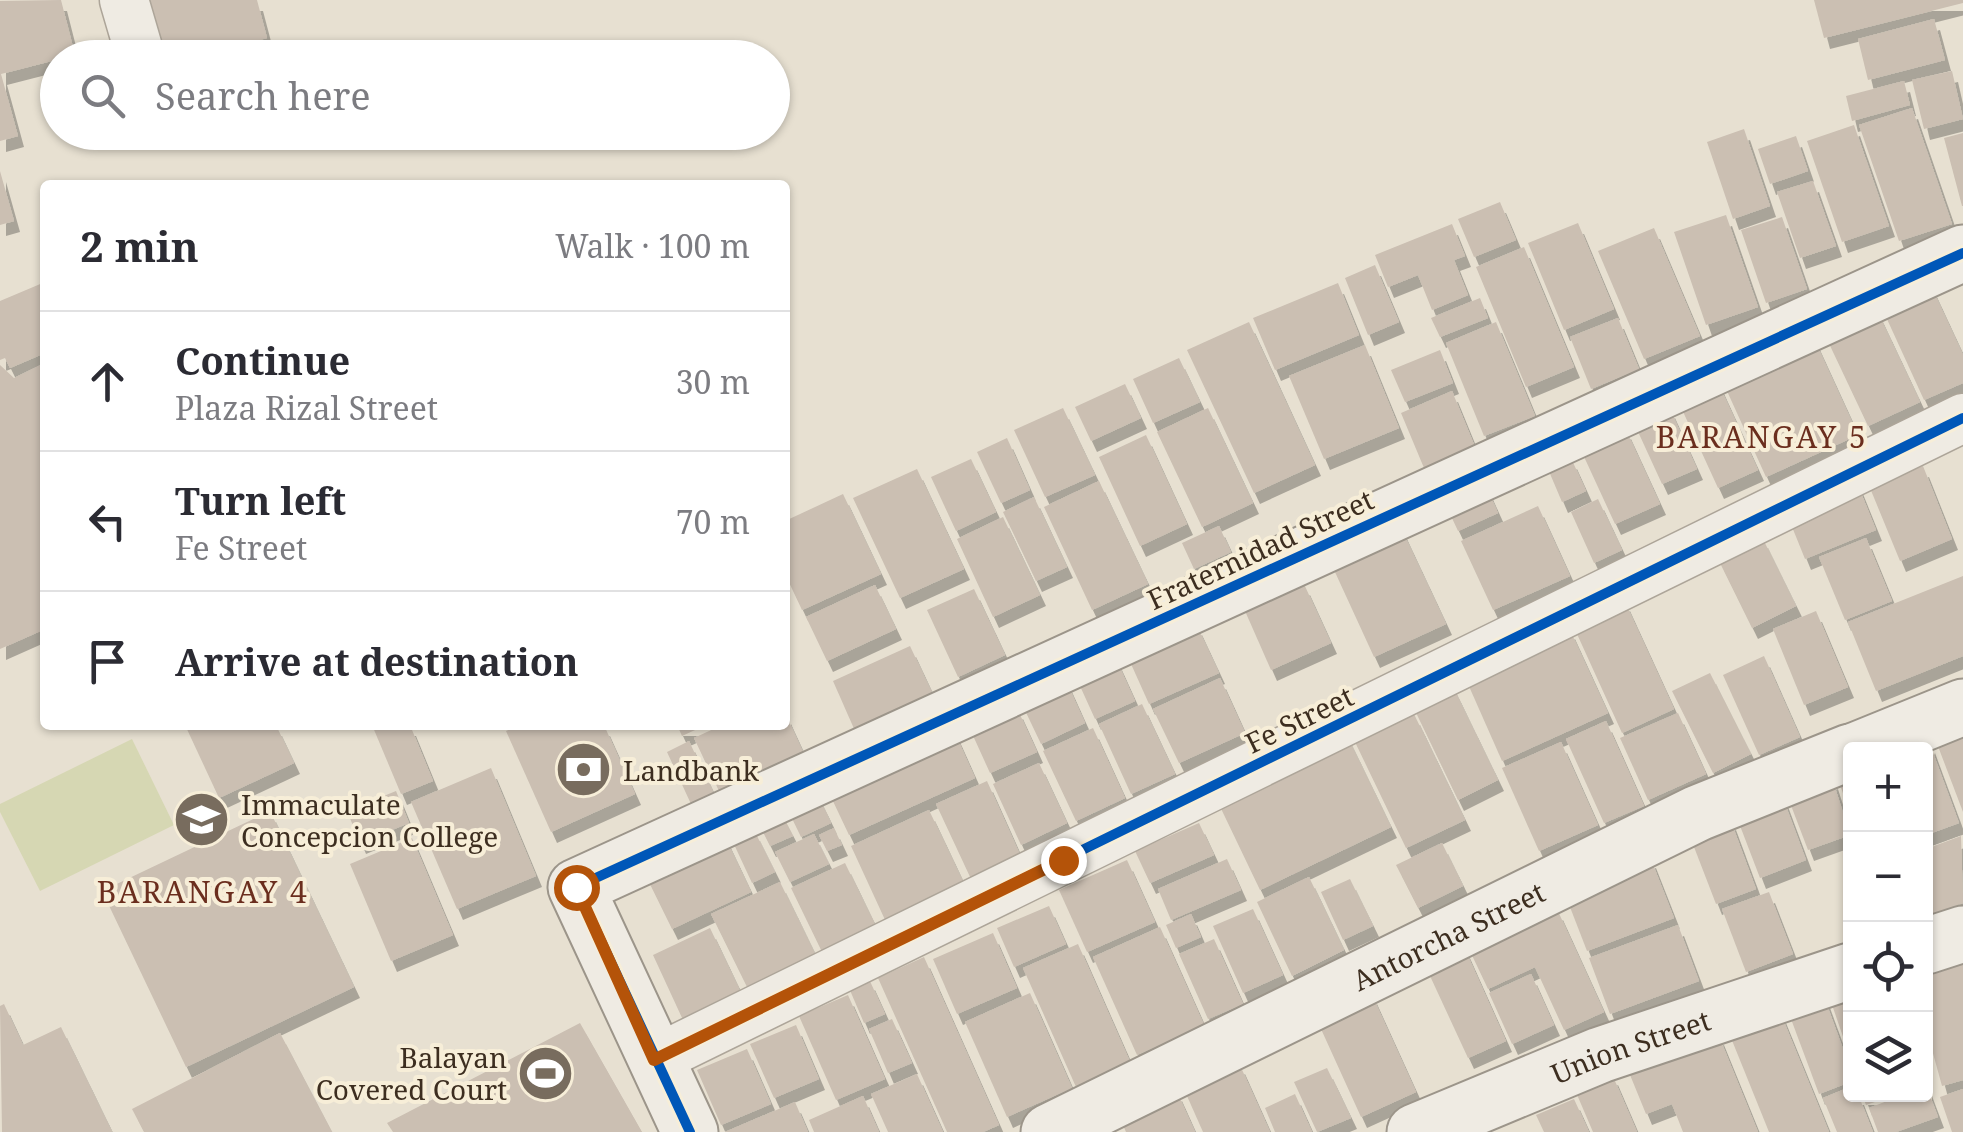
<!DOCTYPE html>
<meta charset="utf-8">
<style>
:root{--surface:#fff;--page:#f2f2f3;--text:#2b2b33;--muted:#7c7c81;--line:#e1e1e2}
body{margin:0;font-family:"Noto Serif",serif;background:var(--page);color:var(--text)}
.controls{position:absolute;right:30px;bottom:30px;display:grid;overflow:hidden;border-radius:10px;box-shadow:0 2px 8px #0004}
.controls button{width:90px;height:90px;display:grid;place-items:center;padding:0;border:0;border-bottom:2px solid var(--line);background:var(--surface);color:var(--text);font:50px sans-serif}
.stop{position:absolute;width:30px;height:30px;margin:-22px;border:8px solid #b45309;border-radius:50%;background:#fff}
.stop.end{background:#b45309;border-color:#fff;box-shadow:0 2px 10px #0008}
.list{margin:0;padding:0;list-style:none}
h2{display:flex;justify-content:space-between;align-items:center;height:130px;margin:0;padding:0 40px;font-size:42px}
h2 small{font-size:32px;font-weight:400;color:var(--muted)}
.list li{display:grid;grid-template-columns:65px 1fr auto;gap:30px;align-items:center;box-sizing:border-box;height:140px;padding:0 40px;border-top:2px solid var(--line)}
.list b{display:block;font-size:38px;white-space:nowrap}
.list p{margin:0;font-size:32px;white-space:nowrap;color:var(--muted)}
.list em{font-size:32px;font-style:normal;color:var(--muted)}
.icon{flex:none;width:55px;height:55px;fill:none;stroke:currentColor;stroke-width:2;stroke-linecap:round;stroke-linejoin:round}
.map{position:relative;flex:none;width:1963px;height:1132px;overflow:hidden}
.search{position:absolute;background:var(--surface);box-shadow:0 2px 8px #0004;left:40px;top:40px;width:750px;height:110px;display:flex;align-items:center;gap:25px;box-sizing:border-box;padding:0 35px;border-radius:55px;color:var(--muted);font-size:38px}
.panel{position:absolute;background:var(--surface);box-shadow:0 2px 8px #0004;left:40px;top:180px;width:750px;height:550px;border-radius:10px}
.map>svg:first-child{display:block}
.green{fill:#d6d7b3}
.building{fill:#cbbfb2;filter:url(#shadow)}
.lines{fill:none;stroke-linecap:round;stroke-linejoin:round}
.street-casing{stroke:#ada599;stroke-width:51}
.secondary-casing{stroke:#9c958a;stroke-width:59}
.street{stroke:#efebe3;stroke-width:48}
.secondary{stroke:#efebe3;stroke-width:55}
.cycleway-casing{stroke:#f7eed8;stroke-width:16}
.cycleway{stroke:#0057b8;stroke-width:10}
.route{stroke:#b45309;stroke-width:12}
.labels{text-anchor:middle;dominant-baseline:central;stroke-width:8;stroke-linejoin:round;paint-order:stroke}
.street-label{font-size:28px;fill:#3d2e20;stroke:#f7eed8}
.poi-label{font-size:28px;fill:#3d2e20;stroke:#f7eed8;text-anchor:start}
.neighbourhood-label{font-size:30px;letter-spacing:2.5px;fill:#6b2e1e;stroke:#f7eed8}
</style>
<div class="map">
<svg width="1963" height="1132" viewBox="0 0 1963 1132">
<defs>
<filter id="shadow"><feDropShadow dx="6" dy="11" stdDeviation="0" flood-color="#0004"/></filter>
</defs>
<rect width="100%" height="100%" fill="#e7e0d1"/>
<!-- green -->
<polygon class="green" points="132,739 174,825 40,891 0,812 0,804"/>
<!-- building -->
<g class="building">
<polygon points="61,0 75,55 1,74 18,136 0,141 0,1"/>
<polygon points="135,0 257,0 267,38 189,58 150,58"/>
<polygon points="1814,0 1963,0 1963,3 1824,38"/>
<polygon points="1934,19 1945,60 1868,80 1858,39"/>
<polygon points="1952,71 1963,119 1924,129 1912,80"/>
<polygon points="1904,81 1910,105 1852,121 1846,96"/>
<polygon points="1912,108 1952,224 1899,241 1859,125"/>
<polygon points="1854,125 1889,226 1842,242 1807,141"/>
<polygon points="1744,129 1770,206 1733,219 1707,142"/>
<polygon points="1963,133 1963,206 1962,206 1944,138"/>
<polygon points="1796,136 1808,171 1770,184 1758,149"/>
<polygon points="0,171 14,221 0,225"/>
<polygon points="1813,181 1836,246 1800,258 1777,192"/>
<polygon points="1500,202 1516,240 1474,257 1458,219"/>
<polygon points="1726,215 1758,307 1706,325 1674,232"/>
<polygon points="1782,217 1807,289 1766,303 1741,230"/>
<polygon points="1578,223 1614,309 1564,330 1528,243"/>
<polygon points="1452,224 1465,256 1454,260 1468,295 1432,310 1418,275 1388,287 1375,255"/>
<polygon points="1654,228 1700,336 1644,359 1598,251"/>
<polygon points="1524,247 1574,367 1526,387 1476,267"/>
<polygon points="1375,265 1399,322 1368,335 1345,278"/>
<polygon points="45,282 45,353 10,368 5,358 0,360 0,301"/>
<polygon points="1338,283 1359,335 1275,370 1253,318"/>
<polygon points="1930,284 1963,355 1963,383 1924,400 1881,306"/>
<polygon points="1480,298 1488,318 1440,337 1431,318"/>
<polygon points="1876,309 1920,402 1868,426 1824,333"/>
<polygon points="1618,318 1639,369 1591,389 1570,337"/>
<polygon points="1249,322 1315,465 1254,493 1187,350"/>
<polygon points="1496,322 1535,416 1484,436 1446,343"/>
<polygon points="1814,339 1858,435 1766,477 1722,380"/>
<polygon points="1365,345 1399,428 1324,459 1289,376"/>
<polygon points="1440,350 1453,383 1405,402 1391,370"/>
<polygon points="1179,358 1200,402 1153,423 1133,379"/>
<polygon points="45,363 45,629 0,649 0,365 14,378"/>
<polygon points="1714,374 1758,470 1718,488 1674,392"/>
<polygon points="1125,384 1141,418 1091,441 1075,407"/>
<polygon points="1452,391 1475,447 1424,468 1401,413"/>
<polygon points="1669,407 1697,469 1662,484 1634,423"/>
<polygon points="1063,408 1095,475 1045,497 1014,430"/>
<polygon points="1208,408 1253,503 1202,527 1157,432"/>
<polygon points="1625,428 1660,504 1615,524 1580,448"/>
<polygon points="1146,435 1187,524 1140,546 1099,457"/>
<polygon points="1007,438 1030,490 1001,503 977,452"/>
<polygon points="1571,458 1586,491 1562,502 1548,469"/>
<polygon points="971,459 996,512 956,531 931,477"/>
<polygon points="1923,466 1952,539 1900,561 1870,488"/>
<polygon points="917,469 964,569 900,598 853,498"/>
<polygon points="1099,481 1148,584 1092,610 1044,507"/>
<polygon points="1484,482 1498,513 1458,531 1444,501"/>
<polygon points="1857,483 1876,530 1805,559 1786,512"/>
<polygon points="843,494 881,574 802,610 785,574 785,521"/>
<polygon points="1034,497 1067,567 1036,581 1003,512"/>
<polygon points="1598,499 1622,550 1594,563 1571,512"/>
<polygon points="1538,506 1570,576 1493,610 1461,541"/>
<polygon points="1003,517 1040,595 993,617 957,539"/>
<polygon points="1219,526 1231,552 1194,569 1182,543"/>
<polygon points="1400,526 1446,624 1374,657 1329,559"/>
<polygon points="1762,537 1796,606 1752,628 1718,559"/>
<polygon points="1866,538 1892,601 1845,620 1819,557"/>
<polygon points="1963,576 1963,656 1876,691 1848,622"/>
<polygon points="1304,584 1331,643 1271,670 1245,611"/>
<polygon points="875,585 896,629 827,661 806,617"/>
<polygon points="974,589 1005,655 958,677 927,610"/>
<polygon points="1624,600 1674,709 1622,733 1572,623"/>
<polygon points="1816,611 1848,687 1804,705 1773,629"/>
<polygon points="1196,624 1219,673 1149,704 1127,655"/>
<polygon points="1569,628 1608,713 1502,761 1464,675"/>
<polygon points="910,646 933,695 855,731 833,681"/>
<polygon points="1764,656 1800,737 1759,755 1723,675"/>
<polygon points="1115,657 1135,701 1095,719 1075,675"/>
<polygon points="1710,673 1751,754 1713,773 1672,691"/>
<polygon points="1447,675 1498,780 1458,800 1407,694"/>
<polygon points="1220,678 1245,733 1179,763 1153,709"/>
<polygon points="1066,681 1085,723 1041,744 1021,702"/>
<polygon points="1142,704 1175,774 1131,794 1099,724"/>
<polygon points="1017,708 1037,752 990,773 970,729"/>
<polygon points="785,713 803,752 719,791 694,738 722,725 785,725"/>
<polygon points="1678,713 1706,774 1648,800 1620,738"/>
<polygon points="1414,714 1465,820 1406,848 1355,742"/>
<polygon points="949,720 975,778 849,835 822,778"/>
<polygon points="1606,721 1644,806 1604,823 1566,739"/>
<polygon points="185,725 276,725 294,763 219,798"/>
<polygon points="372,725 410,725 433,781 401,794"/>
<polygon points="520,725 604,725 635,794 551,832 506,731"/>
<polygon points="677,725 706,725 682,736"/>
<polygon points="1093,728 1125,798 1076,821 1043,751"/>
<polygon points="1963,731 1963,812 1936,741"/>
<polygon points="1345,732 1391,827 1260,890 1214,794"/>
<polygon points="689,741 714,794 691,804 667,752"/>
<polygon points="1561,742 1598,825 1539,851 1502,768"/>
<polygon points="1929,742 1959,823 1926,835 1926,750"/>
<polygon points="1039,763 1067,823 1021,845 993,784"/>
<polygon points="491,768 536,876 457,909 411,802"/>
<polygon points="1850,772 1850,812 1837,777"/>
<polygon points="1832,778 1850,835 1808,850 1787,795"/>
<polygon points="987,781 1021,857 971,879 936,804"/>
<polygon points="815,790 831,823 801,837 785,804"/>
<polygon points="396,791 409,823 360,843 347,811"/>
<polygon points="1781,793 1806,860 1760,878 1734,810"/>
<polygon points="779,809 793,836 770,846 757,820"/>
<polygon points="929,810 965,886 886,922 851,846"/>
<polygon points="270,811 354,987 186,1067 102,891"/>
<polygon points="1730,819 1756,889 1716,904 1689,834"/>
<polygon points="1199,823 1214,855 1150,883 1135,851"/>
<polygon points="834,828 842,845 827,851 819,835"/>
<polygon points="754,830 775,872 752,883 732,840"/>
<polygon points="723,833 751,892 672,929 643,870"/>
<polygon points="814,834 829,864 790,882 775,852"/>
<polygon points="1961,836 1963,903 1926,917 1926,849"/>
<polygon points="412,838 453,935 391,961 350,864"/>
<polygon points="1442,843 1463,886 1418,908 1396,865"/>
<polygon points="1650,857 1674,918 1587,951 1563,889"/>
<polygon points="1227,859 1241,890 1171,920 1158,889"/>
<polygon points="1127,860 1155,922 1087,952 1059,890"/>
<polygon points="845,863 877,929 823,954 791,888"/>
<polygon points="1309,877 1344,950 1292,976 1257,902"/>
<polygon points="1350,879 1373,926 1343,940 1321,892"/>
<polygon points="780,882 817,958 749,991 711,914"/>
<polygon points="1769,892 1793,954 1746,972 1722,909"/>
<polygon points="1049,906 1066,944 1014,967 997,928"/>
<polygon points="1253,909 1283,975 1243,993 1213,926"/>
<polygon points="1557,909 1604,1012 1564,1030 1535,967 1488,989 1469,949"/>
<polygon points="1191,914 1201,937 1176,948 1166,925"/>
<polygon points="1678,925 1699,981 1610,1014 1589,958"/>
<polygon points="1160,927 1204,1025 1137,1055 1093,957"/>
<polygon points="710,928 741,993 683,1020 653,955"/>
<polygon points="993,933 1017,988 957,1014 933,959"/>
<polygon points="1214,939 1243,1004 1208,1019 1179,954"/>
<polygon points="1078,944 1131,1064 1076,1087 1023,968"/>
<polygon points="1463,945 1506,1041 1468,1058 1424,963"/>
<polygon points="924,957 999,1125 983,1132 947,1132 878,978"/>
<polygon points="1963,959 1963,1080 1942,1086 1926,1028 1926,969"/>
<polygon points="1531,974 1554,1025 1512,1044 1489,993"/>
<polygon points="869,979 885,1014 864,1023 849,988"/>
<polygon points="1850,992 1850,1057 1830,999"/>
<polygon points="1030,993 1072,1088 1007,1117 965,1022"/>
<polygon points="1371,993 1416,1092 1361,1117 1316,1018"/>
<polygon points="848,995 885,1079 836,1100 799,1016"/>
<polygon points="1824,997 1850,1068 1850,1082 1819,1094 1788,1011"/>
<polygon points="4,1004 23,1045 61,1027 112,1132 2,1132 0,1006"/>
<polygon points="1780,1012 1829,1132 1769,1132 1729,1033"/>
<polygon points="892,1019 912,1063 888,1073 869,1029"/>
<polygon points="580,1023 642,1132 393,1132 387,1123"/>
<polygon points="796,1025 819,1079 774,1098 750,1044"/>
<polygon points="280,1033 332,1132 144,1132 132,1109"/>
<polygon points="1718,1034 1758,1132 1683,1132 1672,1104 1646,1114 1628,1070"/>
<polygon points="747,1049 771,1104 721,1125 697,1070"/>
<polygon points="1239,1063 1270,1132 1203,1132 1183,1087"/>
<polygon points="1327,1068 1351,1118 1317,1132 1294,1082"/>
<polygon points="917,1074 943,1132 888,1132 871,1094"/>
<polygon points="1612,1074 1637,1132 1593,1132 1575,1090"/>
<polygon points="1926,1085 1938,1117 1896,1132 1878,1132 1869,1108 1905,1094 1926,1094"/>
<polygon points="1850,1087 1850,1094 1858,1094 1873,1132 1837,1132 1823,1098"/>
<polygon points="1963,1089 1963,1132 1952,1132 1940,1097"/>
<polygon points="1176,1090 1195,1132 1126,1132 1119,1116"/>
<polygon points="1295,1094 1312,1132 1275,1132 1265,1108"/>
<polygon points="1862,1094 1895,1094 1896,1095 1866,1105"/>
<polygon points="863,1096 879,1132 814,1132 809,1120"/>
<polygon points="1574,1099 1589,1132 1544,1132 1536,1115"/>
<polygon points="795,1102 808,1132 725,1132"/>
</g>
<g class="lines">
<defs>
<g id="street">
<polyline points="124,0 141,58"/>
<polyline points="654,1060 1963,418"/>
</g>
<g id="secondary">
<polyline points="1857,750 1963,707"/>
<polyline points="1926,946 1963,934"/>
<polyline points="690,1132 576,887 1963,253"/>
<path id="s1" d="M1049 1132 1698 813 1850 752"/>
<path id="s2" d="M1415 1132 1600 1055 1850 971"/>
</g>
</defs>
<!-- street casing -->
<use href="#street" class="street-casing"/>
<!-- secondary casing -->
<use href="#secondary" class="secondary-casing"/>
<!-- street -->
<use href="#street" class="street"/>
<!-- secondary -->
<use href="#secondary" class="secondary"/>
<defs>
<g id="cycleway">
<polyline points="654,1060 1963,418"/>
<polyline points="690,1132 576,887 1963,253"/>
</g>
</defs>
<!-- cycleway casing -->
<use href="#cycleway" class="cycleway-casing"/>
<!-- cycleway -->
<use href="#cycleway" class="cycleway"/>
</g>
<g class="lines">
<!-- route -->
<polyline class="route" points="576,887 654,1060 1063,860"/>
</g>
<!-- icons -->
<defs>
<symbol id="bank-disc" viewBox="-11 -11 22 22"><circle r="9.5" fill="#786c5e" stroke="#f7eed8"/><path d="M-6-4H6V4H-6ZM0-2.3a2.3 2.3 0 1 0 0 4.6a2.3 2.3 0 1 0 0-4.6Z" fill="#fff"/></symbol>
<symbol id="university-disc" viewBox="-11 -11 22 22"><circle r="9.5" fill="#786c5e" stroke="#f7eed8"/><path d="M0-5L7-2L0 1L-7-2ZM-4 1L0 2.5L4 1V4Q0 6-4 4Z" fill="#fff"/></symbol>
<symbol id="stadium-disc" viewBox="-11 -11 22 22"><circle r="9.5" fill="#786c5e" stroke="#f7eed8"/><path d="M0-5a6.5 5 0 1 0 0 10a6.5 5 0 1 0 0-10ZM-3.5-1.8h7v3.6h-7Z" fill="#fff"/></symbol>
</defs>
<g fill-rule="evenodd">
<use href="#bank-disc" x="552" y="738" width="63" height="63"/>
<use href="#university-disc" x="170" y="788" width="63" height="63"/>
<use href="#stadium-disc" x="514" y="1042" width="63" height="63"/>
</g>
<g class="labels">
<!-- street labels -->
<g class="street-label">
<text transform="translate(1260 549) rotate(-25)">Fraternidad Street</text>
<text transform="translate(1299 719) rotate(-26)">Fe Street</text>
<text stroke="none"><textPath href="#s1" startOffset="445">Antorcha Street</textPath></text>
<text stroke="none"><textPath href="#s2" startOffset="232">Union Street</textPath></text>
</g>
<!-- poi labels -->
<g class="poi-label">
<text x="623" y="770">Landbank</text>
<text x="241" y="804">Immaculate<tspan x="241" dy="32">Concepcion College</tspan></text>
<text x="507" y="1057" text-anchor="end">Balayan<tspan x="507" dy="32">Covered Court</tspan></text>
</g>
<!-- neighbourhood labels -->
<g class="neighbourhood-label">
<text x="1762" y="436">BARANGAY 5</text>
<text x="203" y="891">BARANGAY 4</text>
</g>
</g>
</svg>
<div class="controls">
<button>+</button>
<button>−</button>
<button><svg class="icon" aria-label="locate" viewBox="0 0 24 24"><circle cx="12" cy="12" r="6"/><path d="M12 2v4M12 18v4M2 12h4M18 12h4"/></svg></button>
<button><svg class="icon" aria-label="layers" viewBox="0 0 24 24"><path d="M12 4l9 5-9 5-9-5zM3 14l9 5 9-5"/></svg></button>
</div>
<div class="stop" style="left:576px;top:887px"></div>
<div class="stop end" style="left:1063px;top:860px"></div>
<div class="search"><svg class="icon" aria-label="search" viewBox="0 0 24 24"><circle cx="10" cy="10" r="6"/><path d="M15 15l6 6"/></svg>Search here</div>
<section class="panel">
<h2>2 min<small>Walk · 100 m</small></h2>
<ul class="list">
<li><svg class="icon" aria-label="ahead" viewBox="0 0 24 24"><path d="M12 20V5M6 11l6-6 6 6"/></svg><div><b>Continue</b><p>Plaza Rizal Street</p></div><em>30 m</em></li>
<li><svg class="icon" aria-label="left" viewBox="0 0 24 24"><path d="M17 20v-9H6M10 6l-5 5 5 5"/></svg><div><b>Turn left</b><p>Fe Street</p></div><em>70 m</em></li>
<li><svg class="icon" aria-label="arrive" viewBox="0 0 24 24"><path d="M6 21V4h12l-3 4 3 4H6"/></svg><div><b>Arrive at destination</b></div></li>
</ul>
</section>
</div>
